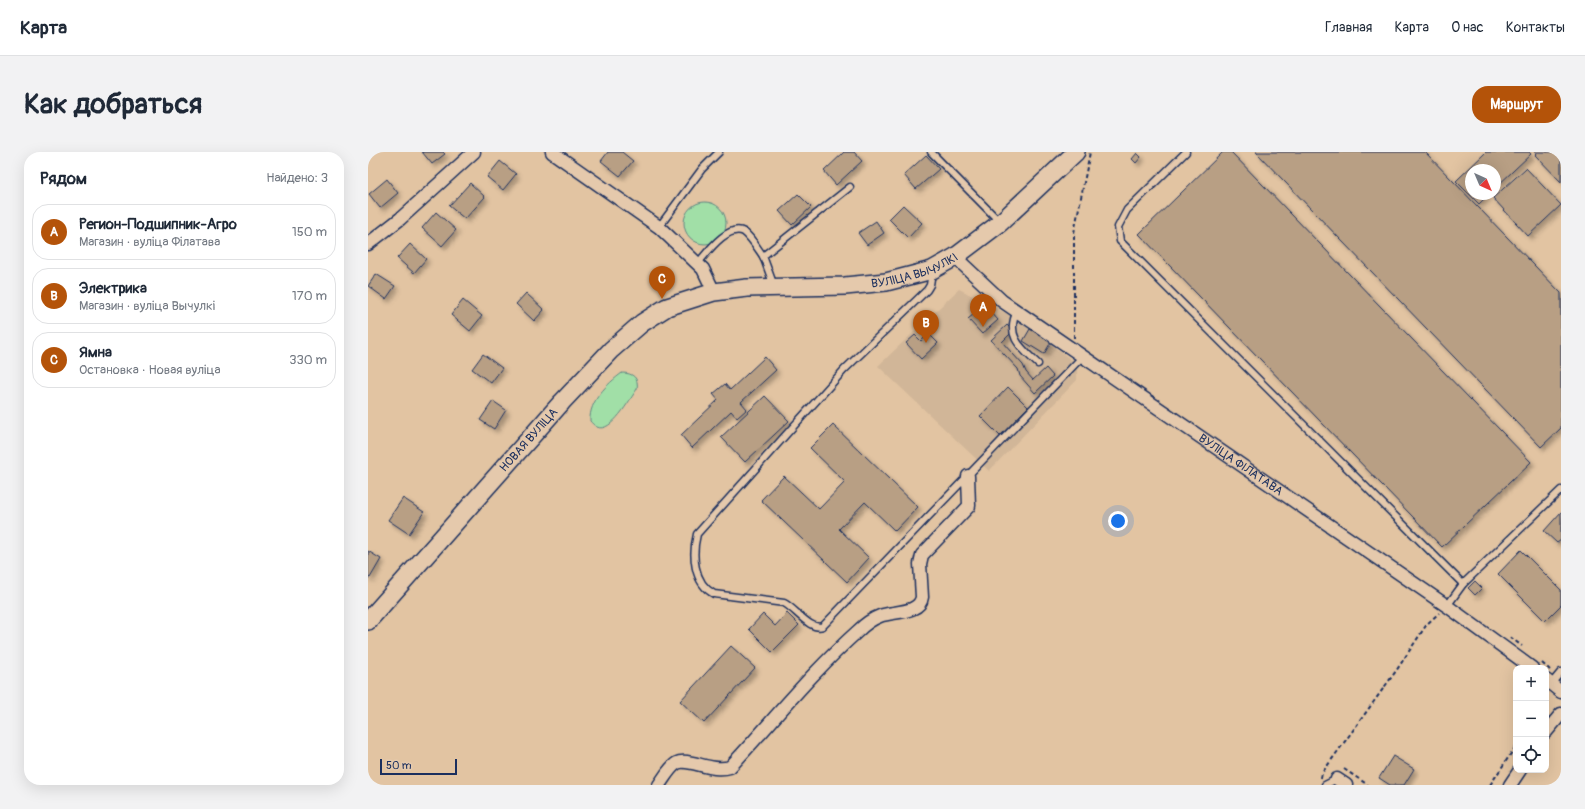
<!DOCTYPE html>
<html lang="ru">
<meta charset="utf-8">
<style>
:root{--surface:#fff;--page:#f2f2f3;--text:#1f2937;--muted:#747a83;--line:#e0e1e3;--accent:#b45309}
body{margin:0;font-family:Pangolin,sans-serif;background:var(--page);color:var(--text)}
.controls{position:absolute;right:12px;bottom:12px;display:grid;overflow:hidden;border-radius:8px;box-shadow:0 4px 16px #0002}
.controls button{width:36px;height:36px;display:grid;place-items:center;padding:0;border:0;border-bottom:1px solid var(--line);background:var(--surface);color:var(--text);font:20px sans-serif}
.compass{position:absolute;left:1097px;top:12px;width:36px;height:36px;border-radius:50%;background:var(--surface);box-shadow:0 4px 16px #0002;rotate:136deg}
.scale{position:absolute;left:12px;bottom:10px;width:77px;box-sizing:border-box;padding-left:4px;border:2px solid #1b2f5e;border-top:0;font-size:11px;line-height:14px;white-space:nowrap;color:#1b2f5e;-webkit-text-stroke:3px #e5c9ac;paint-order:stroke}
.you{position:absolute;left:750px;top:369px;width:14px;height:14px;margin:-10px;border:3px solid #fff;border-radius:50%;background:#1a73e8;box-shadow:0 0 0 6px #1a73e833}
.badge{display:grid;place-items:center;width:26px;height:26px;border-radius:50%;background:var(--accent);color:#fff;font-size:13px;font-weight:700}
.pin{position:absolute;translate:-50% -33px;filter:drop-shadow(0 1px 2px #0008)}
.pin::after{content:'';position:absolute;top:21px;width:14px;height:12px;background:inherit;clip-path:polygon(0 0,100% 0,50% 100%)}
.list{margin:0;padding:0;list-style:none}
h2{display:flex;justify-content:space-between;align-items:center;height:52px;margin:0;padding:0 16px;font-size:17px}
h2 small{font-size:13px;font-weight:400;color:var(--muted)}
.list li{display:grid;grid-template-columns:26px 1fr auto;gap:12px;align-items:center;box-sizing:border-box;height:56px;margin:0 8px 8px;padding:0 8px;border:1px solid var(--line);border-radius:16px}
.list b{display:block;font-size:15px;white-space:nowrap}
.list p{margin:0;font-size:13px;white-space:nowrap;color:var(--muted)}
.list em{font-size:13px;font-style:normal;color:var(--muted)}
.icon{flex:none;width:22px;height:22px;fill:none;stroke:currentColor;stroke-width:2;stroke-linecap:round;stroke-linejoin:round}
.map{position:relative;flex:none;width:1193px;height:633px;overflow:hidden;border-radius:16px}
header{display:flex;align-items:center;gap:24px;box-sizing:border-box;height:56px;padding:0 20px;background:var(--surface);border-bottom:1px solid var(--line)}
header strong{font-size:19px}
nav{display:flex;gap:22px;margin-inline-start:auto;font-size:14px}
.intro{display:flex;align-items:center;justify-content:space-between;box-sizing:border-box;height:96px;padding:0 24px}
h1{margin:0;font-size:28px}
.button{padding:10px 18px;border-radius:16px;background:var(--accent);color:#fff;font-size:14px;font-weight:700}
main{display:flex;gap:24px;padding:0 24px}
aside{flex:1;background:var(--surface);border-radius:16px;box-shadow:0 4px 16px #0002}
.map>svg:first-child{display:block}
.built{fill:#d1b698}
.green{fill:#a1dfa7;stroke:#5e8782}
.building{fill:#b89f84;stroke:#1b2f5e;filter:url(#shadow)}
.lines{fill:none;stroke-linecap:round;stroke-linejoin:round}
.lane-casing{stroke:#1b2f5e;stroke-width:9}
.street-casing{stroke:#1b2f5e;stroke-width:15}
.secondary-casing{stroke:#1b2f5e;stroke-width:20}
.path{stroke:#1b2f5e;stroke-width:2;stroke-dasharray:4 3;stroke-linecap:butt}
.lane{stroke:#e5c9ac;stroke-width:6}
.street{stroke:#e5c9ac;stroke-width:12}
.secondary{stroke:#e5c9ac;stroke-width:17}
.labels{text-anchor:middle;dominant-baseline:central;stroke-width:4;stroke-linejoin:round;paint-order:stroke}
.street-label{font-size:12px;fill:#1b2f5e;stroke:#e5c9ac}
</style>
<header>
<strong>Карта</strong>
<nav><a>Главная</a><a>Карта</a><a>О нас</a><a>Контакты</a></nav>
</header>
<div class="intro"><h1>Как добраться</h1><a class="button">Маршрут</a></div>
<main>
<aside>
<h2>Рядом<small>Найдено: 3</small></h2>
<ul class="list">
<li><span class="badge">A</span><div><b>Регион-Подшипник-Агро</b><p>Магазин · вуліца Філатава</p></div><em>150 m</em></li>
<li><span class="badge">B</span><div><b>Электрика</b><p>Магазин · вуліца Вычулкі</p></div><em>170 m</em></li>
<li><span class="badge">C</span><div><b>Ямна</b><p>Остановка · Новая вуліца</p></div><em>330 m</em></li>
</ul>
</aside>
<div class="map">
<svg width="1193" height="633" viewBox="0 0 1193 633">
<defs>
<filter id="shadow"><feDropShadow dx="3.5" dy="3.5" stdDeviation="2" flood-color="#0004"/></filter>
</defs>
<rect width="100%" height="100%" fill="#e2c4a2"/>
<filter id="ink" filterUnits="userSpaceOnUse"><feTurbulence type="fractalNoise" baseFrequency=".025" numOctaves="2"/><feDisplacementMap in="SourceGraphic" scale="8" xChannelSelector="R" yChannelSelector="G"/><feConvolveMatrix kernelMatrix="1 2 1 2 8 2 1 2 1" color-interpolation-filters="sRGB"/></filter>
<g filter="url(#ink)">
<!-- built -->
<polygon class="built" points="591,137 645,165 709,212 709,228 621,319 510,214"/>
<!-- green -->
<g class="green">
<circle cx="337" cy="71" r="21"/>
<path d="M254 221C265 221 271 226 269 237 262 247 243 282 229 275 226 274 224 271 222 269 221 249 239 232 254 221Z"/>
</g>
<!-- building -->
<g class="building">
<polygon points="54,0 75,0 77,2 64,12"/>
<polygon points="240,0 254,0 265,9 252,24 233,9"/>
<polygon points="476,0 486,0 494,9 468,33 456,19"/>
<polygon points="855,0 863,0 1163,310 1074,395 771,82"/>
<polygon points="888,0 1057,0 1193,141 1193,276 1173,295"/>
<polygon points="1118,0 1161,0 1163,2 1127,36 1127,18 1103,18 1103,42 1121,42 1111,52 1088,29"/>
<polygon points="1166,0 1193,0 1193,30 1167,3 1168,2"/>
<polygon points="769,1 773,5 768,11 764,7"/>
<polygon points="558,3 571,17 548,37 536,23"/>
<polygon points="132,9 148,22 135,38 119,25"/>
<polygon points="1158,16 1193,53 1160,84 1125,46"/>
<polygon points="19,27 30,41 12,56 1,42"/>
<polygon points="102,31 117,45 97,67 81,54"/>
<polygon points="430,42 443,55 424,73 411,59"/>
<polygon points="535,53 554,71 540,86 521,67"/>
<polygon points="68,60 88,78 74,94 54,76"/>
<polygon points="508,69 516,81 499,93 490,81"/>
<polygon points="42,92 58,107 46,121 29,106"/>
<polygon points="8,122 27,134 18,147 0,134"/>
<polygon points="158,141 176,158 166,169 148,152"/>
<polygon points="95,148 114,164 102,179 83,163"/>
<polygon points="622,159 630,168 614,182 600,167 607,161 613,167"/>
<polygon points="639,173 645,179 634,190 655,213 658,220 665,228 678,216 685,224 667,241 652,224 650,217 623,188"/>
<polygon points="662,177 683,190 676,202 655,189"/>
<polygon points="561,182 570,191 553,207 538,191 547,183 553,189"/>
<polygon points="115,202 134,216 123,231 104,217"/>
<polygon points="397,205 408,218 373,250 379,257 369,266 363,259 324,296 313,283 350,248 345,242 357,232 362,238"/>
<polygon points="640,235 660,255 632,284 612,264"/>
<polygon points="397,244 421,269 377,310 353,285"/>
<polygon points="125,249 138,258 126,277 112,268"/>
<polygon points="465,273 550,355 527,379 497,350 471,377 501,406 479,430 393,348 416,324 451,357 477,330 442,296"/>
<polygon points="35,346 56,360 41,382 20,368"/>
<polygon points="1193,360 1193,388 1189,391 1176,379"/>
<polygon points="1153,398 1193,438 1193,453 1177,469 1130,422"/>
<polygon points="0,399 13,407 2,426 0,425"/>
<polygon points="1107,429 1114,436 1107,443 1100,436"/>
<polygon points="419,461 431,473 404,500 381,477 395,462 407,474"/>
<polygon points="363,494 387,516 336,571 312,549"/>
<polygon points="1025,604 1046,617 1036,633 1022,633 1011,626"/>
</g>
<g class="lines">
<defs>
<g id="lane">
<polyline points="563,0 631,69"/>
<polyline points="818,0 759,58 750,75 752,89 1095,432"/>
<polyline points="291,75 334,17 351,0"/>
<path d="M330 111C338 102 360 71 376 80 383 85 390 97 395 104"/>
<path d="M564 120 562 133 559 138 476 218 329 382C324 402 325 431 346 442L416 451C428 457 442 479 455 474L715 204"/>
<polyline points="406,134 395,104 482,35"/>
<path d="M649 159C637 184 653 196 670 212"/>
<polyline points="1079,454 1095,432 1193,338"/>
<polyline points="1183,532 1193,520"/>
<polyline points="957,633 969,627"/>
</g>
<g id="street">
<polyline points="184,0 291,75 335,117 346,140"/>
<polyline points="0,92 32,67 106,0"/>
<path id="s1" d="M587 105 634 149 1079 454 1164 516"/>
<polyline points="1178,528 1193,540"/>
<polyline points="1178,580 1193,562"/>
<polyline points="969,627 978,633"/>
<path d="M291 633C296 626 302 615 309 611 320 605 344 621 362 615 404 570 444 520 490 479 496 473 504 467 512 464 525 459 552 462 554 445L552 412 554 403 601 354 600 324"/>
<polyline points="1142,633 1152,618"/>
</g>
<g id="secondary">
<path id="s2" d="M0 469 194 250 243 198 274 171 299 155 346 140 379 136 477 134 518 130 564 118 587 105 632 71 708 0"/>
</g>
</defs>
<!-- lane casing -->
<use href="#lane" class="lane-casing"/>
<!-- street casing -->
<use href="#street" class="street-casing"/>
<!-- secondary casing -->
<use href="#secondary" class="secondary-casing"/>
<!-- path -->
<g class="path">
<polyline points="706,186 706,81 722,0"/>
<polyline points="1142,485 1154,494"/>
<polyline points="1174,511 1182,518"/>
<polyline points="976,617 1000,633"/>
<polyline points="953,626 954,621 1028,519 1059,472 1071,461"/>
<polyline points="1122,633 1148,594"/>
</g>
<!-- lane -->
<use href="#lane" class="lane"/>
<!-- street -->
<use href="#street" class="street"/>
<!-- secondary -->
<use href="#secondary" class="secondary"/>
</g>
</g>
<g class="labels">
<!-- street labels -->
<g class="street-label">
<text stroke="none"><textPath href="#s2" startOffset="687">ВУЛІЦА ВЫЧУЛКІ</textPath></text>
<text stroke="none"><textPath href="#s2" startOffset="242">НОВАЯ ВУЛІЦА</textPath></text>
<text stroke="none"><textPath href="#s1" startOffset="354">ВУЛІЦА ФІЛАТАВА</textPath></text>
</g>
</g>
</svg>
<div class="controls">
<button>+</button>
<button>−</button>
<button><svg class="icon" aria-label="locate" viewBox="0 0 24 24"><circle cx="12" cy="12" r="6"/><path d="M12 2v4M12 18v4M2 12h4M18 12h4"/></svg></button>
</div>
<svg class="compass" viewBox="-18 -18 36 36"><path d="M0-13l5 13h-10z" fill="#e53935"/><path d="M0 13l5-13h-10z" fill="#747a83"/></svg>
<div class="scale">50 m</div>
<div class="you"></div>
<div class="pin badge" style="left:615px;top:175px">A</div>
<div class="pin badge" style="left:558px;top:191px">B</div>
<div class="pin badge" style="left:294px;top:147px">C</div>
</div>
</main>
